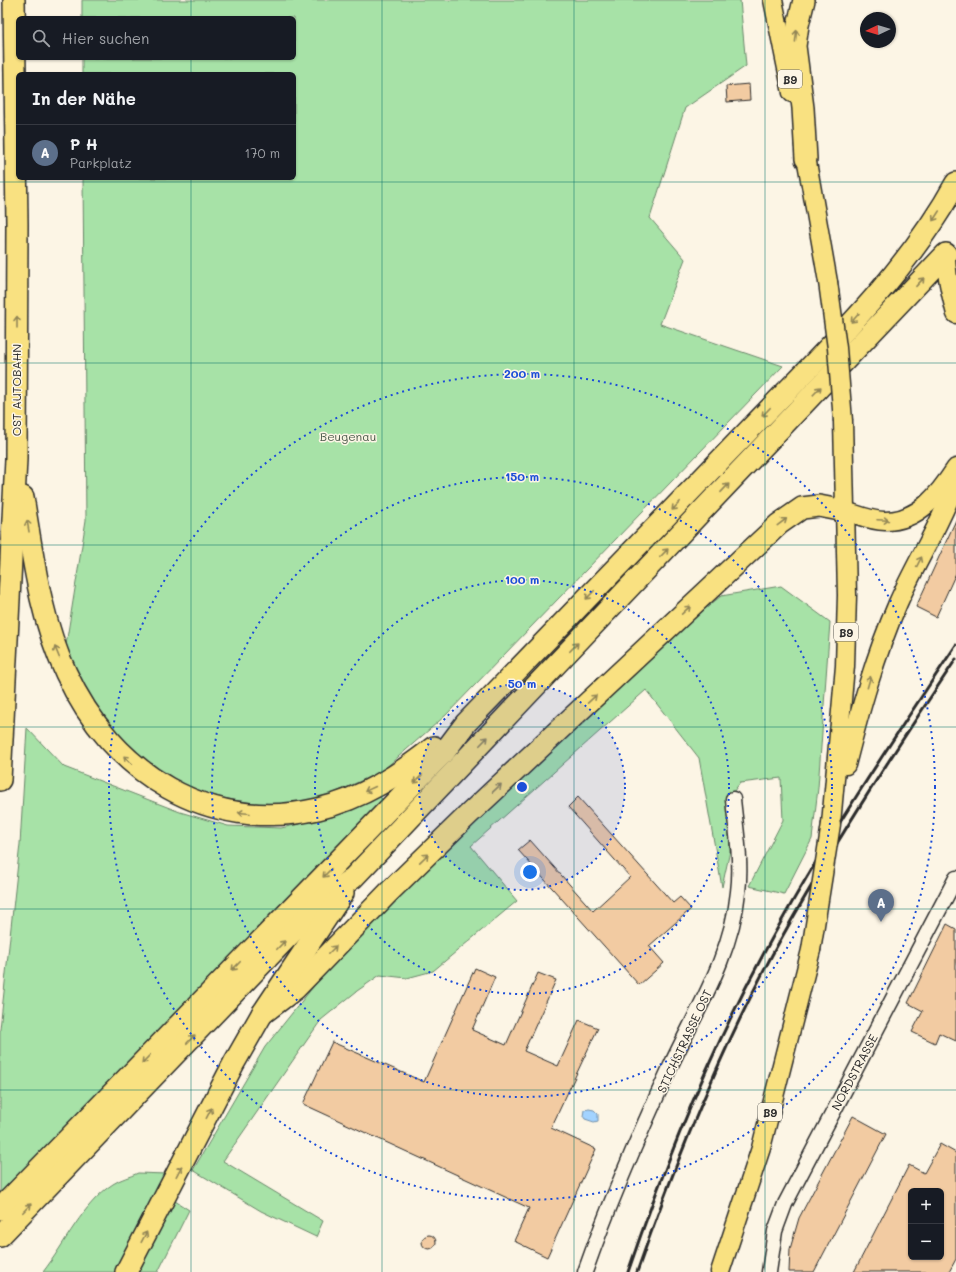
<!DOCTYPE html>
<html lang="de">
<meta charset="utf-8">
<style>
:root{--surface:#171b24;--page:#242831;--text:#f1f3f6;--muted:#9ea1a6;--line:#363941;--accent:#0f766e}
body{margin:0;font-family:Mali,sans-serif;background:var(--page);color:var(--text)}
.controls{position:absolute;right:12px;bottom:12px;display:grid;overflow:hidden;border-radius:6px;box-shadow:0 1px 3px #0004}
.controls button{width:36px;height:36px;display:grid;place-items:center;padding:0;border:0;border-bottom:1px solid var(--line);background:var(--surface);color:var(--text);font:20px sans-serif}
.compass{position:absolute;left:860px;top:12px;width:36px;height:36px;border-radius:50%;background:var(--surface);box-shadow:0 1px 3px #0004;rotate:266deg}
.you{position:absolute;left:530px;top:872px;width:14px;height:14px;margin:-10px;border:3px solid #fff;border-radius:50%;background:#1a73e8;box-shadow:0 0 0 6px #1a73e833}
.badge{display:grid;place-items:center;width:26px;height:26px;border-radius:50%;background:var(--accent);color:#fff;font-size:13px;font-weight:700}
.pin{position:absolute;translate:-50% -33px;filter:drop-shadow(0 1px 2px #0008)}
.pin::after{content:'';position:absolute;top:21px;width:14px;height:12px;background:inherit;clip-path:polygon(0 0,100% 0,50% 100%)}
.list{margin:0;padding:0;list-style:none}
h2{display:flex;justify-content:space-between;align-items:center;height:52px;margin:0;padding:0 16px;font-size:17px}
h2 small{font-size:13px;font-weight:400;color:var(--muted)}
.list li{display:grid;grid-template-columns:26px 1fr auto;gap:12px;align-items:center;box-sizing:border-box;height:56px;padding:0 16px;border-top:1px solid var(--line)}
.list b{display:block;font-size:15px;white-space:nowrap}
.list p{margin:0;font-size:13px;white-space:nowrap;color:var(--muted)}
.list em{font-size:13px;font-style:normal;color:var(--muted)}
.icon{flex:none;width:22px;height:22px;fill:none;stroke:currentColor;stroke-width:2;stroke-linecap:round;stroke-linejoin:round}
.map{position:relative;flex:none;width:956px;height:1272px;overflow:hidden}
.search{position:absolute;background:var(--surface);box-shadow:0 1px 3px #0004;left:16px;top:16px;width:280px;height:44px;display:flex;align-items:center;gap:10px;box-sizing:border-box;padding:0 14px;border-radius:6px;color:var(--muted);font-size:15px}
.panel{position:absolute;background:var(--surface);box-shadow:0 1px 3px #0004;left:16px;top:72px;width:280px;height:108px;border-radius:6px}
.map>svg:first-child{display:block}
.green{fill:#a7e2a7;stroke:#698669}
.water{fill:#a3d3ff;stroke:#7390aa}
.building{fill:#f2cba2;stroke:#2b2b2b;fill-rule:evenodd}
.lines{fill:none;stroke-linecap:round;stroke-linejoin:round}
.minor-casing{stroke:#2b2b2b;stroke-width:17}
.major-casing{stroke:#2b2b2b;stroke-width:21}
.highway-casing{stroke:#2b2b2b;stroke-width:24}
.minor{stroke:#fcf5e5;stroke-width:14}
.major{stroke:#f9e181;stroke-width:18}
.highway{stroke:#f9e181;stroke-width:21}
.rail{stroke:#2b2b2b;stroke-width:3}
.major-bridge-casing{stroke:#2b2b2b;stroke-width:21;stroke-linecap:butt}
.major-bridge{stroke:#f9e181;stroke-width:18}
.oneway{stroke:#928656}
.grid{fill:none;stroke:#0f766e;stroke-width:1;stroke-opacity:0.55}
.ring{fill:none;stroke:#1d4ed8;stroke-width:2;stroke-dasharray:2 4}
.labels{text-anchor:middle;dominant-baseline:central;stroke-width:3;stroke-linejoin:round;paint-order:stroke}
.shield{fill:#fcf5e5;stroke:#6a6863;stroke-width:1}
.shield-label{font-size:11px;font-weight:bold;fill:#2b2b2b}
.street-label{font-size:12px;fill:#2b2b2b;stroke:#fcf5e5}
.park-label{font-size:12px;fill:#4a594a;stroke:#fcf5e5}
.centre{fill:#1d4ed8;stroke:#fcf5e5;stroke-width:2}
.ring-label{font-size:12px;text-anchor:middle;font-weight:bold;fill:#1d4ed8;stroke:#fcf5e5;stroke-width:3;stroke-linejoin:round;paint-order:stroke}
</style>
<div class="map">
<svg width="956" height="1272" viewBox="0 0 956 1272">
<rect width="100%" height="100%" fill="#fcf5e5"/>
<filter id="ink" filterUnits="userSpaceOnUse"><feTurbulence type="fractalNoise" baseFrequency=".025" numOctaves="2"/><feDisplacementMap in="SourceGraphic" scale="8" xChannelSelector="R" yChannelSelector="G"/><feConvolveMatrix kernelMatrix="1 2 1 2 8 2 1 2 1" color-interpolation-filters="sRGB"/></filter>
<g filter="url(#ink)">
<!-- green -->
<g class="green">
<polygon points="82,0 740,0 746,66 685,108 650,218 685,259 660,324 783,366 446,715 382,771 326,797 278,806 233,800 190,790 148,767 118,738 86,698 65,651 86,520 83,178 294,178 294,74 82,74 82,58 294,58 294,18 82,18"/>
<polygon points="781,586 830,622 818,788 812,839 784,894 749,886 783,820 781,778 740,783 727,800 730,851 722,887 699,758 646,690 471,846 517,901 433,971 407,978 380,975 357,991 321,1020 223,1161 323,1221 316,1237 261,1211 193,1170 265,1047 317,982 376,918 462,833 681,628 721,596"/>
<polygon points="27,728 64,767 180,812 228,826 281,828 332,817 379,796 383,800 0,1193 0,1029 20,844"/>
<path d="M138 1173 166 1174 117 1272H43C65 1244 83 1203 113 1184 120 1179 130 1177 138 1173Z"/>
<polygon points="175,1201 189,1210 158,1272 137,1272"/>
</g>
<!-- water -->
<polygon class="water" points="589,1109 594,1110 598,1114 598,1121 594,1122 585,1119 583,1116 584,1110"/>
<!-- building -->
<g class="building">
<polygon points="749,84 750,100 727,102 726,86"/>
<polygon points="956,520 956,573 936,617 916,607"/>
<polygon points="578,797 673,903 680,897 691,909 649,946 664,963 639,985 518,850 530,840 593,911 630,877 568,807"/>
<polygon points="947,924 956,929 956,1041 939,1033 935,1043 912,1032 923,1011 908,1003"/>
<polygon points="475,968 495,977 472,1030 506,1045 538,973 556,980 524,1051 558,1066 579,1020 598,1028 551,1128 596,1149 547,1257 514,1241 529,1208 303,1104 332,1042 424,1082"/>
<polygon points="853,1116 886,1134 814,1272 789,1272 790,1249 799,1218"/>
<path d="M940 1144 956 1153V1259L949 1272H854L909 1165 924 1173ZM911 1191H941V1257H911Z"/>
<circle cx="429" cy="1242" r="7"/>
</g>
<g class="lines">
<defs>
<g id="minor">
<path d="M585 1272C610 1201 640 1132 672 1063 698 1008 732 954 738 892 742 862 736 830 733 799"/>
<polyline points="769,1272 775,1231 785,1204 956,878"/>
</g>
<g id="major">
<polyline points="773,0 792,93"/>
<polyline points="804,145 828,282"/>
<path d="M946 254C946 275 951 294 956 314"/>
<path d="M845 511C858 515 871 521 885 521 919 521 939 494 956 468"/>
<path d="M846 765C860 710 875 656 898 603 916 562 941 524 956 482"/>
<polyline points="831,824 845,666 847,595 843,421"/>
<polyline points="720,1272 761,1148 811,950"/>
</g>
<g id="highway">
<polyline points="804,0 798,25 795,46 803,108 806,159"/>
<path d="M23 497C33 557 40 618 66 673 112 773 208 834 318 809 362 799 400 774 434 747"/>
<polyline points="0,780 16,459 17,224 14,0"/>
<polyline points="262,1014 295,989 389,892 468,815 779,524 802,508 819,506 845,511"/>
<path d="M0 1209 445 751 466 723C562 624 657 526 752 427 825 351 905 276 956 183"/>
<polyline points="0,1236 327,896 353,878 946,254"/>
<polyline points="126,1272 234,1063 262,1014 343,893"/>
</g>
</defs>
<!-- minor casing -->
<use href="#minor" class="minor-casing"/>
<!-- major casing -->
<use href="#major" class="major-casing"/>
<!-- highway casing -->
<use href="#highway" class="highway-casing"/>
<!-- minor -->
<use href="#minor" class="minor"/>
<!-- major -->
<use href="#major" class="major"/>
<!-- highway -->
<use href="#highway" class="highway"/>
<!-- rail -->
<g class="rail">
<path d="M628 1272C665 1163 710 1052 765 951 822 845 889 745 956 645"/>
<path d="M637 1272C675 1163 718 1057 772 955 828 853 891 756 956 659"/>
</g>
<defs>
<g id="major-bridge">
<polyline points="828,282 837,348 843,421"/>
<polyline points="811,950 831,824"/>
</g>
</defs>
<!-- major-bridge casing -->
<use href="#major-bridge" class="major-bridge-casing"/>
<!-- major-bridge -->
<use href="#major-bridge" class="major-bridge"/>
</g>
<!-- one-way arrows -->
<defs><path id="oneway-shaft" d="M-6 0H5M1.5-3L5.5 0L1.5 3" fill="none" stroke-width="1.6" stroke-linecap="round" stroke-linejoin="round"/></defs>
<g class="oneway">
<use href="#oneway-shaft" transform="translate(796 36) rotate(-84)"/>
<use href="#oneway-shaft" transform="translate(936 216) rotate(123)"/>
<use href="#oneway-shaft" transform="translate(920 282) rotate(-47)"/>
<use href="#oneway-shaft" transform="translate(855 318) rotate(132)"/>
<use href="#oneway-shaft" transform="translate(17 322) rotate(-90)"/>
<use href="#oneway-shaft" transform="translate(817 391) rotate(-46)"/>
<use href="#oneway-shaft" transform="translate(766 412) rotate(134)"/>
<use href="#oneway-shaft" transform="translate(725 488) rotate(-47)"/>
<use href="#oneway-shaft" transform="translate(676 506) rotate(134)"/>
<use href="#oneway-shaft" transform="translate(883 520) rotate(3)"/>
<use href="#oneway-shaft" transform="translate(782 522) rotate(-37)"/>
<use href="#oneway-shaft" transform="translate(28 526) rotate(-100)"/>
<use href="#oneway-shaft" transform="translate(664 553) rotate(-46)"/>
<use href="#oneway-shaft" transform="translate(919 562) rotate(-63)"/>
<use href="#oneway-shaft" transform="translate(590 595) rotate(134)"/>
<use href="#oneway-shaft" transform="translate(686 610) rotate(-43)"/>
<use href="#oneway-shaft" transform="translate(574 647) rotate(-46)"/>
<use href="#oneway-shaft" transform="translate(57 652) rotate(-112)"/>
<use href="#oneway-shaft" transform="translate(869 682) rotate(-74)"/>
<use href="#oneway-shaft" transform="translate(592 699) rotate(-43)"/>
<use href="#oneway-shaft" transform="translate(484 741) rotate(-46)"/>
<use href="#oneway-shaft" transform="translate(128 760) rotate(-136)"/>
<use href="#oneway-shaft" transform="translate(418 779) rotate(134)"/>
<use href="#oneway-shaft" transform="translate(497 788) rotate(-43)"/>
<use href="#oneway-shaft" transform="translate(370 789) rotate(155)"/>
<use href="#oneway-shaft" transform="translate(244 813) rotate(-175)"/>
<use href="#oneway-shaft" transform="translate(424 858) rotate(-44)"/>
<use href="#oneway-shaft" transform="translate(327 873) rotate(134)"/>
<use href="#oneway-shaft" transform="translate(281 945) rotate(-46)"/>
<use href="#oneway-shaft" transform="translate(332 950) rotate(-45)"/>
<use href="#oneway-shaft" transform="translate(236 966) rotate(134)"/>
<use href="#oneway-shaft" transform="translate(191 1039) rotate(-46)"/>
<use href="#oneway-shaft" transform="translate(146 1059) rotate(134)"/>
<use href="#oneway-shaft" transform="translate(209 1113) rotate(-63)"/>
<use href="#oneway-shaft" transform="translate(179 1171) rotate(-62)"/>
<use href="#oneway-shaft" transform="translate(27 1208) rotate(-46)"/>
<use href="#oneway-shaft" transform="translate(144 1237) rotate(-62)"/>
</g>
</g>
<!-- grid -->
<path class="grid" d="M191 0V18M382 0V1272M574 0V1272M765 0V1272M191 58V74M191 178V1272M0 182H956M0 363H956M0 545H956M0 727H956M0 909H956M0 1090H956"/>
<!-- distance rings -->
<circle cx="522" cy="787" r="103" fill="#1d4ed8" fill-opacity=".12"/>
<g class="ring">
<circle cx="522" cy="787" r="103"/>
<circle cx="522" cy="787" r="207"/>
<circle cx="522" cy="787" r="310"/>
<circle cx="522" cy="787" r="413"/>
</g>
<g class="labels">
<!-- shield labels -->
<g class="shield">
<rect x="778" y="70" width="24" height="18" rx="3"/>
<rect x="834" y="623" width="24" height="18" rx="3"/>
<rect x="758" y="1103" width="24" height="18" rx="3"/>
</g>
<g class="shield-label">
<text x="790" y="79">B9</text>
<text x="846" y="632">B9</text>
<text x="770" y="1112">B9</text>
</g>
<!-- street labels -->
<g class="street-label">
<text transform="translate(16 390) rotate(-90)">OST AUTOBAHN</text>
<text transform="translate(684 1041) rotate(-65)">STICHSTRASSE OST</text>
<text transform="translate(854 1072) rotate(-62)">NORDSTRASSE</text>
</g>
<!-- park labels -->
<g class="park-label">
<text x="348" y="436">Beugenau</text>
</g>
</g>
<circle cx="522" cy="787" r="6" class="centre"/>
<g class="ring-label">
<text x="522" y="378">200 m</text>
<text x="522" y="481">150 m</text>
<text x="522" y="584">100 m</text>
<text x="522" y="688">50 m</text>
</g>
</svg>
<div class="controls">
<button>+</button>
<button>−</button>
</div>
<svg class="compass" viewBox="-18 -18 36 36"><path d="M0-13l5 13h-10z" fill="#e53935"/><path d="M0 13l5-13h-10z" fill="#9ea1a6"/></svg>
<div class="you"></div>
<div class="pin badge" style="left:881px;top:922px;background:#5c6f8a">A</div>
<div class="search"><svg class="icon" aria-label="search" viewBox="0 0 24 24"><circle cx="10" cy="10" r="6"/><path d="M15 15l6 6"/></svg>Hier suchen</div>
<section class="panel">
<h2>In der Nähe<small></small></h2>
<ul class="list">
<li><span class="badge" style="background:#5c6f8a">A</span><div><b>P H</b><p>Parkplatz</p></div><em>170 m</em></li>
</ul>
</section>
</div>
